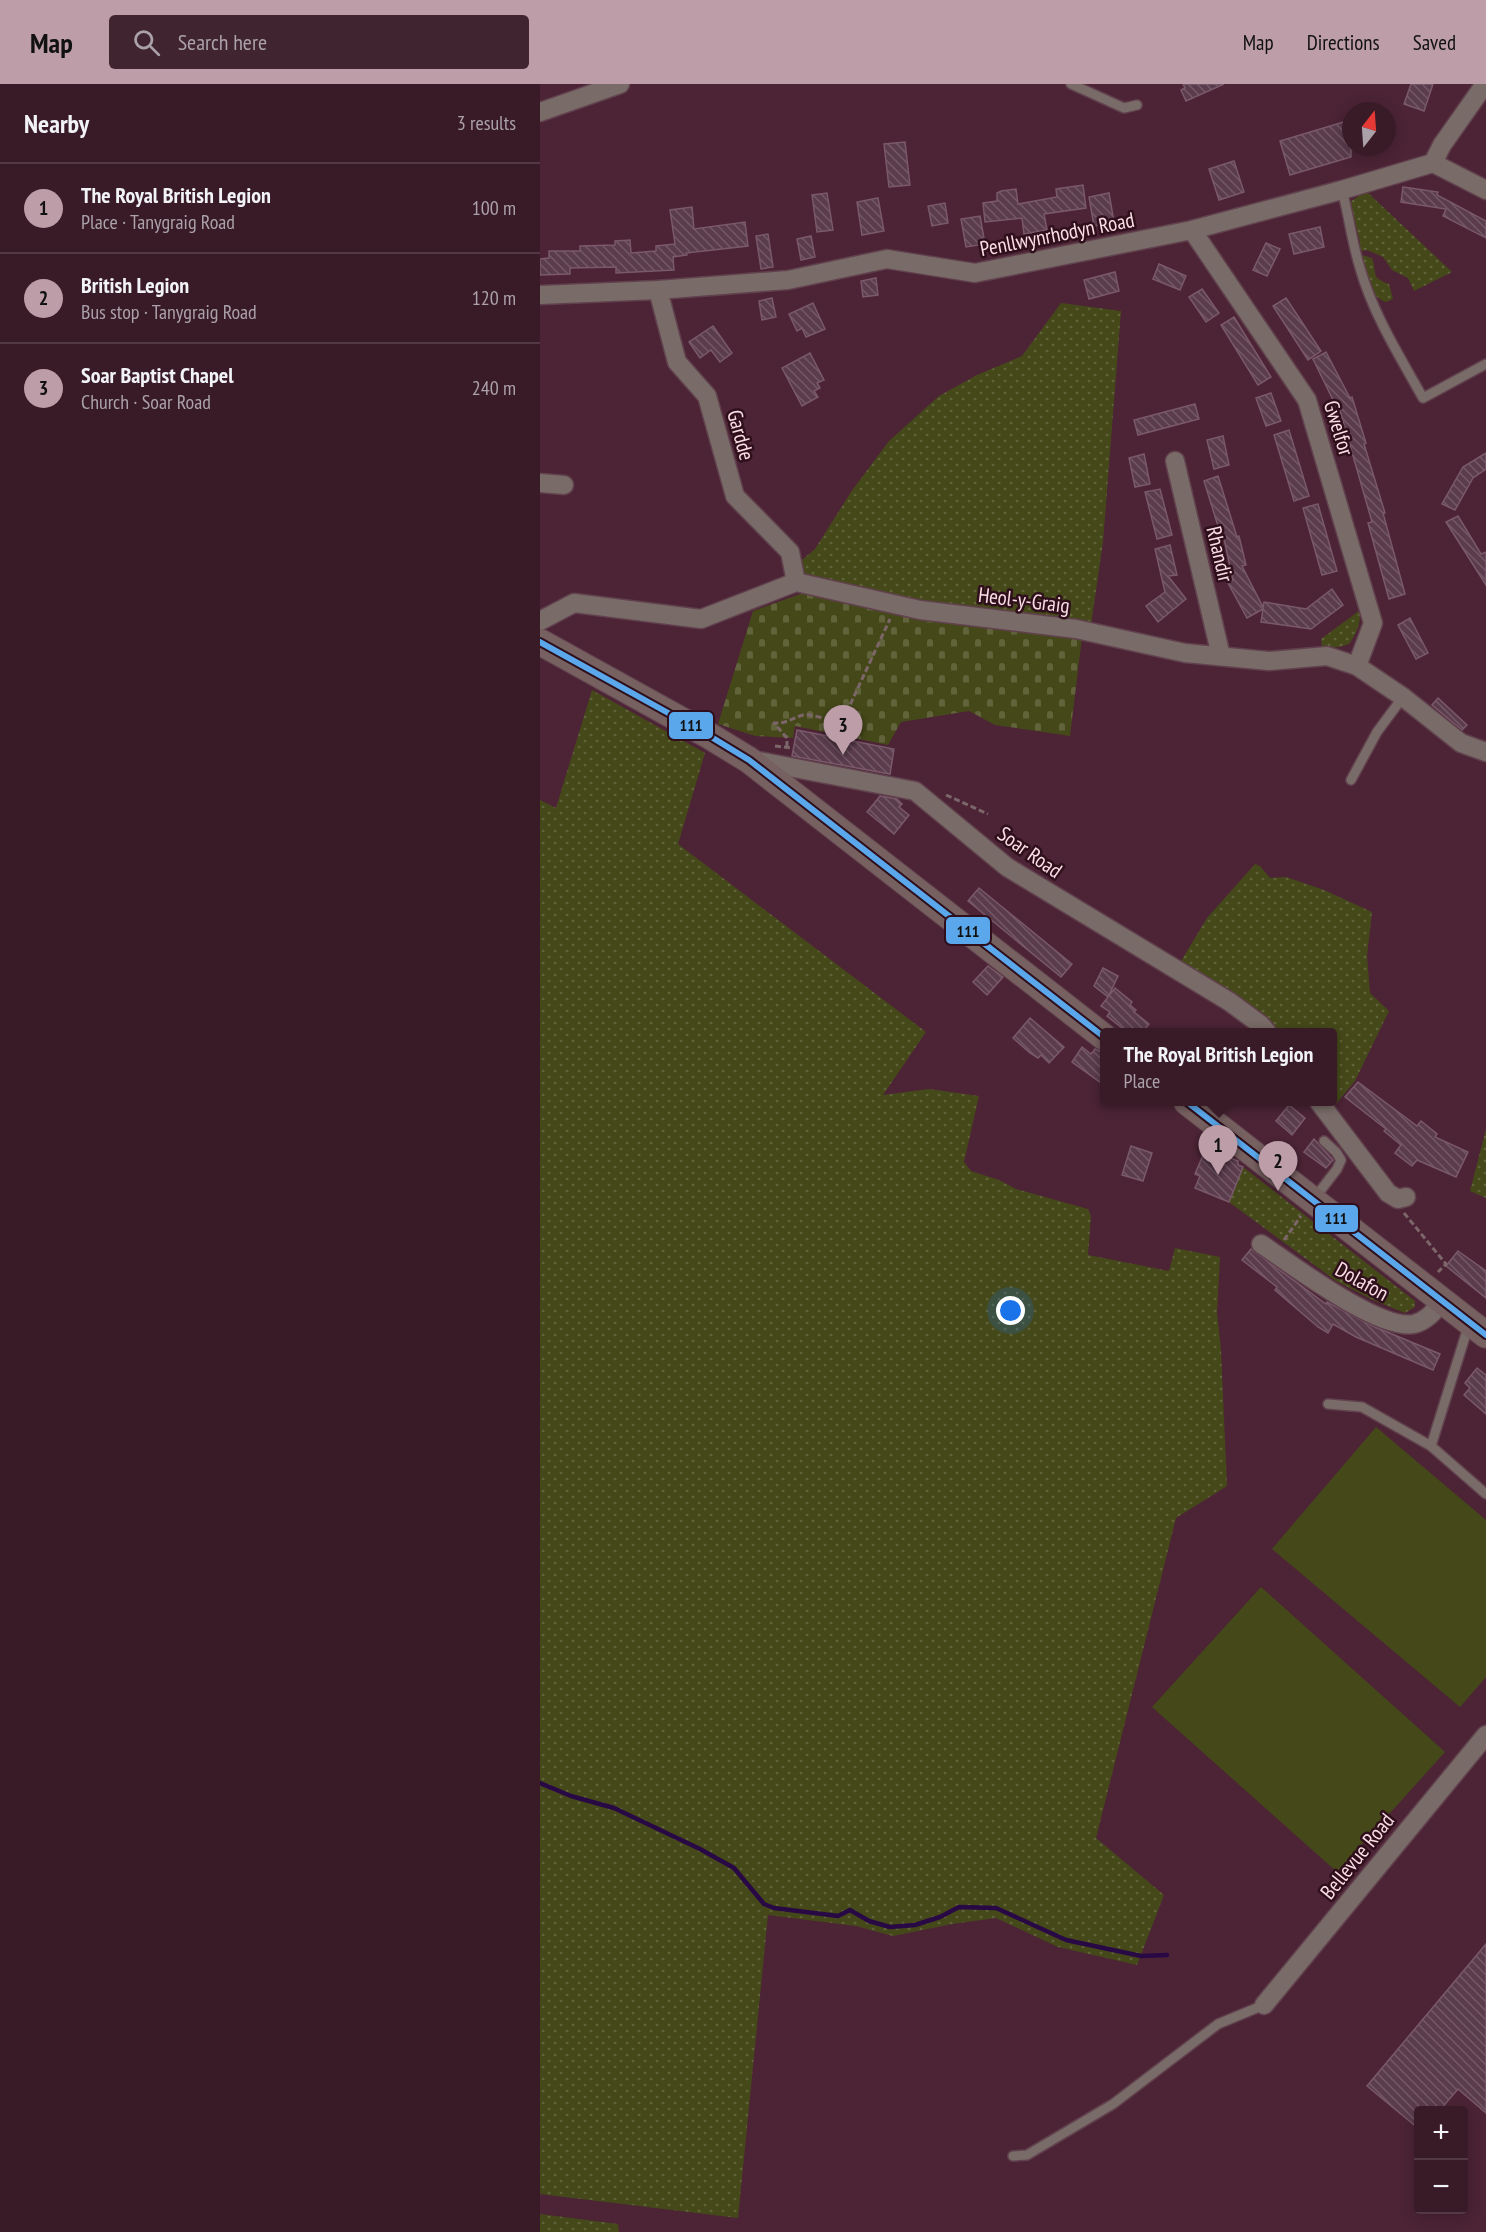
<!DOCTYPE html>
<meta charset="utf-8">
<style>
:root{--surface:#391b28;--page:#402430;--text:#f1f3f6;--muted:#aba1a8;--line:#533945;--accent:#bd9da7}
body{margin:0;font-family:"PT Sans Narrow",sans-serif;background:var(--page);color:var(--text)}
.controls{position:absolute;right:18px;bottom:18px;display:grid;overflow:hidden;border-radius:6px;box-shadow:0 3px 15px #0003}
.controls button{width:54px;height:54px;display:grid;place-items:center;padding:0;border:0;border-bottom:2px solid var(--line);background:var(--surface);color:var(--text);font:30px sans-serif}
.compass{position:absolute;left:802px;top:18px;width:54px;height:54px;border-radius:50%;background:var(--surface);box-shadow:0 3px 15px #0003;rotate:17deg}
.you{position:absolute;left:471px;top:1227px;width:21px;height:21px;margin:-15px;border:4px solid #fff;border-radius:50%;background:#1a73e8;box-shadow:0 0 0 9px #1a73e833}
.badge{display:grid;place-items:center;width:39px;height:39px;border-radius:50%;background:var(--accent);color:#111;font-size:20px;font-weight:700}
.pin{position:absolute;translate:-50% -50px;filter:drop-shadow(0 2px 3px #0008)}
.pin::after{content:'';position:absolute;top:32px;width:21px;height:18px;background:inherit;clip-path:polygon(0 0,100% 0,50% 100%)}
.popup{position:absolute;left:560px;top:944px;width:237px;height:78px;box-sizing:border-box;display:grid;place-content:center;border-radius:6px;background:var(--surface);filter:drop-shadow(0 2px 4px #0005);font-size:20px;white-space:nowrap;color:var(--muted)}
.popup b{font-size:22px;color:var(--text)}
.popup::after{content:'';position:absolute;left:50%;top:100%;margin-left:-12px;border:12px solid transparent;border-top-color:var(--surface)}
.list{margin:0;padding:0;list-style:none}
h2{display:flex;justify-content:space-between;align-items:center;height:78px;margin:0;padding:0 24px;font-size:26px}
h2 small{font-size:20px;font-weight:400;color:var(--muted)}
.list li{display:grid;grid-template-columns:39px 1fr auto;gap:18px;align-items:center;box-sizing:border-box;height:90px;padding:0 24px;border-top:2px solid var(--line)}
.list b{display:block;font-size:22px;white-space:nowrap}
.list p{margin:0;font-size:20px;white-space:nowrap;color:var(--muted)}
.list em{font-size:20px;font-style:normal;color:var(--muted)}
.icon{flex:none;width:33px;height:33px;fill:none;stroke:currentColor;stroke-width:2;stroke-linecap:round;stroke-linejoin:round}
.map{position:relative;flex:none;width:946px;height:2148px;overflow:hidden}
header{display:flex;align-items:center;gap:36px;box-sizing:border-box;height:84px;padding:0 30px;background:var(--accent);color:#111}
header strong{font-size:28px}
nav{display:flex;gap:33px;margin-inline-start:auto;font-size:21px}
.search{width:420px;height:54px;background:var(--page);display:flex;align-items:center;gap:15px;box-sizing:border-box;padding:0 21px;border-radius:6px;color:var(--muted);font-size:22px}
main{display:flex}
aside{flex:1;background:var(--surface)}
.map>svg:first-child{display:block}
.grass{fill:url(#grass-dots)}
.cemetery{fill:url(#cemetery-stones)}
.park{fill:#454919}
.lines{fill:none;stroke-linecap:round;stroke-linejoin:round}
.stream{stroke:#290945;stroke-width:4.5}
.building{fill:url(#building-back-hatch);stroke:#79596a;stroke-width:1.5}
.service-casing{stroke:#61414e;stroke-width:12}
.minor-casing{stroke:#61414e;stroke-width:21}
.secondary-casing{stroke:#61414e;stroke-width:28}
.path{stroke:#7c666a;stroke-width:3;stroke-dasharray:6 3;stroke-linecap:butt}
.service{stroke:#796b67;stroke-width:9}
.minor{stroke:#796b67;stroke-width:18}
.secondary{stroke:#776060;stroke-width:26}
.bus-1-casing{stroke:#2f0f1b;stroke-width:10}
.bus-1{stroke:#5aa8eb;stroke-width:6}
.labels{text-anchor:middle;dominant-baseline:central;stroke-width:5;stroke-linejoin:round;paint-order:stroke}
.street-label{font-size:21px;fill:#fadee5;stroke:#2f0f1b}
.line-badge{stroke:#2f0f1b;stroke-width:2}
.pale-badge-label{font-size:16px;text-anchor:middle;font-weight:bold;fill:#111}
</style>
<header>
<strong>Map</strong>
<div class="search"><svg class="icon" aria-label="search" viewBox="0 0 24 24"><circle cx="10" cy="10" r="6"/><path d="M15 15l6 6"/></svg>Search here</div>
<nav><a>Map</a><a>Directions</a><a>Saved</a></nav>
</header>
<main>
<aside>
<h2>Nearby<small>3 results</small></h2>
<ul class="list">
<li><span class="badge">1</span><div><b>The Royal British Legion</b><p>Place · Tanygraig Road</p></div><em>100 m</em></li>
<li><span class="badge">2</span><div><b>British Legion</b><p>Bus stop · Tanygraig Road</p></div><em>120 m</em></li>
<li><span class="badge">3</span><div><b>Soar Baptist Chapel</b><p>Church · Soar Road</p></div><em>240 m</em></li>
</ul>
</aside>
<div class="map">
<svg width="946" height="2148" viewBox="0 0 946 2148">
<defs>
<pattern id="grass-dots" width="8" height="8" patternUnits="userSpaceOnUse" patternTransform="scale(1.5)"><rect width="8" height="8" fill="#454919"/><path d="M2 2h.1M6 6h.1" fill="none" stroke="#61633a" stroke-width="1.8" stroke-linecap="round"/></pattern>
<pattern id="cemetery-stones" width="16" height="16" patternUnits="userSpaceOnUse" patternTransform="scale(1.5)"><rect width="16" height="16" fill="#454919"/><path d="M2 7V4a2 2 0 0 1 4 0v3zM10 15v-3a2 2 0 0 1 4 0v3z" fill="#61633a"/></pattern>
<pattern id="building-back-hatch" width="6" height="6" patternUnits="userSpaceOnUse" patternTransform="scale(1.5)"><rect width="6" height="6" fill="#5b3c4d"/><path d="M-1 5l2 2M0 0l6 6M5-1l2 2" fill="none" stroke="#735866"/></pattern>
</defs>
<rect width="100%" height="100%" fill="#4c2435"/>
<!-- grass -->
<g class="grass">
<polygon points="826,107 912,188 874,207 868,194 852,186 843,173 827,166 820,167 820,158 810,118"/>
<path d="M821 171 832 174C838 189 829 193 849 200L853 215 846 218C828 212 825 188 821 171Z"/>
<polygon points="521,219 581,227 563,458 551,541 380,518 262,492 257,480 275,465 311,408 349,357 399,312 437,291 482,272"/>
<path d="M819 527C822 539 816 550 809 560L799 563 782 564 781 555Z"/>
<polygon points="52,606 165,669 138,760 386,948 343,1011 389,1005 439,1012 424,1078 431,1087 459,1096 476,1105 548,1125 551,1132 548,1171 629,1187 635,1164 680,1173 677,1229 681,1266 687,1402 636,1434 556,1754 624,1811 597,1881 518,1863 456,1834 412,1840 353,1852 316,1842 228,1831 198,2134 0,2110 0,716 16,724"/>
<polygon points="715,780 720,782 730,794 746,793 784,806 832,828 827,872 830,909 849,927 815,997 795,1021 792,1017 792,948 733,948 686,910 641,877 667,834"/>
<polygon points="946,1045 946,1114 930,1107"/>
<polygon points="703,1083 875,1217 875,1223 865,1229 833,1216 796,1197 689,1118"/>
<polygon points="0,2130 78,2140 79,2148 0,2148"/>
</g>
<!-- cemetery -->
<polygon class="cemetery" points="263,509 382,533 542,553 530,652 455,641 429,627 361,638 348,661 255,642 253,654 215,652 178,640 213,527"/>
<!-- park -->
<g class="park">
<polygon points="836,1343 946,1436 946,1593 920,1623 732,1465"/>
<polygon points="721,1503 905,1668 797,1788 612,1623"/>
</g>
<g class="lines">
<!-- stream -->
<polyline class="stream" points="0,1699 31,1712 74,1724 160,1765 194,1784 224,1820 234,1824 298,1832 310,1826 329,1837 350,1843 375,1841 400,1833 419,1823 456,1824 526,1856 601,1872 627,1871"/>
</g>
<!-- building -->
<g class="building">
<polygon points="643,0 684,0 646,17 641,6 645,4"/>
<polygon points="871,0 893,0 884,27 864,20"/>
<polygon points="807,37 811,49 811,73 750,91 740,57"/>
<polygon points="365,58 370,101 349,103 344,60"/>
<polygon points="694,77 704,108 679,116 669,85"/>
<polygon points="543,101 546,124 504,130 507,146 484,150 482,134 445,138 443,119 457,117 457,109 461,107 476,105 478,120 517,113 516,105"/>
<polygon points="863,103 898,108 897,111 946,137 946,154 903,132 906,125 861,118"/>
<polygon points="287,109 293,146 277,148 272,111"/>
<polygon points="569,109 574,138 554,142 549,113"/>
<polygon points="338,114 344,147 322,151 317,118"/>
<polygon points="405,119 408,139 392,142 388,122"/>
<polygon points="152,123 154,145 205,138 208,162 146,169 147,171 133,173 134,186 76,189 76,183 30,184 30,190 0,191 0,175 9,174 9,167 40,167 40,162 75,161 75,157 90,156 91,169 116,167 116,162 135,160 130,126"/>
<polygon points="440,132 445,160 426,163 421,135"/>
<polygon points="780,143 784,163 754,170 749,150"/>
<polygon points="228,150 233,183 221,185 216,152"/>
<polygon points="271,152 275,173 261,176 257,155"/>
<polygon points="726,159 740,165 727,192 713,186"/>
<polygon points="619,180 646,192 640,206 613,195"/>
<polygon points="575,188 579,207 549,215 544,196"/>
<polygon points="336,194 338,211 323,213 321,197"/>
<polygon points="662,205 679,229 666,238 649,213"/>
<polygon points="232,214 236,233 222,236 219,217"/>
<polygon points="746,214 781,267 768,276 733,222"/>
<polygon points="273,219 285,245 266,253 262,244 257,247 249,230"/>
<polygon points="694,233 731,293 718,301 681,241"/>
<polygon points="173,242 192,269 180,278 171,266 160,274 149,258"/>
<polygon points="786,268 810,314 812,313 826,359 824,360 845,429 843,429 865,510 849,515 828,439 832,438 797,316 794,318 773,275"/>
<polygon points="270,269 284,296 277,299 280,304 274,307 278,313 262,322 242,284"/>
<polygon points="731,309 741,337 726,342 716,314"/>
<polygon points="655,320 659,335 598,351 594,336"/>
<polygon points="749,346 769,412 754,417 734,351"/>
<polygon points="683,352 689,381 674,385 667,356"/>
<polygon points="946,369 946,385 933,394 915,426 902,420 923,383"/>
<polygon points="604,370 610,400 595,403 589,374"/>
<polygon points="678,392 697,453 699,452 706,481 702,482 723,523 724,518 766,525 792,505 803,521 771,545 721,538 723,525 707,534 688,499 693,496 681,441 678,442 664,397"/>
<polygon points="620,405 632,451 617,455 605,408"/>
<polygon points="778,420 797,487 782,491 763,424"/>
<polygon points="918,432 941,470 946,468 946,501 906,438"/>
<polygon points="630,461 637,491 628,492 646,515 618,538 606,522 625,508 615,465"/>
<polygon points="870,534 888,569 876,575 858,541"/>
<polygon points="898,614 927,641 922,646 892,621"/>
<polygon points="257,646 354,665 350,690 252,672"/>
<polygon points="340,712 357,715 362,720 359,723 369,731 354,750 327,728"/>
<polygon points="439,804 532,880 521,893 428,817"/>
<polygon points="448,882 463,893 447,911 433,898"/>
<polygon points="563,884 578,892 568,913 575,904 592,918 590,921 596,926 594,928 609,940 602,948 587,948 567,932 570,928 561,922 568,913 554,902"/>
<polygon points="490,934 524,963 509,979 501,971 498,974 490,969 473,954"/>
<polygon points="542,963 551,970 555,965 564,969 564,1001 532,978"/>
<polygon points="818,998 877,1042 881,1037 897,1050 895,1053 928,1068 916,1093 877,1076 872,1082 855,1069 861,1061 844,1047 846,1045 805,1013"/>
<polygon points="749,1021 765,1034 752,1051 736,1037"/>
<polygon points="774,1055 793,1076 786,1084 764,1068"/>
<polygon points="591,1062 612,1069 603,1097 582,1091"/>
<polygon points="666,1064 698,1077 698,1081 703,1083 689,1118 655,1104 660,1092 655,1090"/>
<polygon points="711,1165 786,1220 787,1218 835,1243 900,1270 893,1286 816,1253 793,1240 788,1249 778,1243 735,1206 737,1203 702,1176"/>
<polygon points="918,1167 946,1187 946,1214 906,1182"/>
<polygon points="937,1284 946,1291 946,1330 924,1311 930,1304 925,1299"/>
<polygon points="946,1860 946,2029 918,2005 900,2026 879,2026 879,2045 827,2002"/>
</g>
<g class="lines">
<defs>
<g id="service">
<polyline points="531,0 584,24 597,21"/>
<path d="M802 106C809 132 812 159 820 184 833 230 860 273 883 314L946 280"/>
<polyline points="811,696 837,648 863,613"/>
<polyline points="774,1115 797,1085 801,1076 796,1068 784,1057"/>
<polyline points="788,1320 822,1323 891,1362 946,1410"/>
<polyline points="891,1362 929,1240"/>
<polyline points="473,2072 487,2071 573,2020 678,1940 724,1921"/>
</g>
<g id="minor">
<polyline points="0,28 80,0"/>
<polyline points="893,79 902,61 945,0"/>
<polyline points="893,79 946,106"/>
<polyline points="652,146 767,316 833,539 817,582"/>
<polyline points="118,206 137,278 167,312 195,412 250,468 256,498"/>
<polyline points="0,211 118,206 248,196 347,175 435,189 652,146 802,106 893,79"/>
<polyline points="635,377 681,572"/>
<polyline points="0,399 24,401"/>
<polyline points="0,537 34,519 161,535 256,498 380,526 536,545 645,569 729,577 787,572 817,582 863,613 921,659 946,668"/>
<polyline points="213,676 375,707 467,783 690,918 721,941 727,948"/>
<polyline points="779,1018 848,1109 858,1115 866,1113"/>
<path d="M721 1160C751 1180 839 1247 874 1240 887 1237 895 1226 903 1217"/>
<polyline points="724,1921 946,1651"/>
</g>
<g id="secondary">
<polyline points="0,558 168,651 209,676 564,953"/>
<polyline points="647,1018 946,1251"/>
</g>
</defs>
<!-- service casing -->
<use href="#service" class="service-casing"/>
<!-- minor casing -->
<use href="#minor" class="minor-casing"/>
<!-- secondary casing -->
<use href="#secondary" class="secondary-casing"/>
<!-- path -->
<g class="path">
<polyline points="235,662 252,664"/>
<path d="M247 663V654L234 639C246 640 252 634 263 631 273 629 288 638 303 636L350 535"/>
<polyline points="406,711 448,730"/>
<polyline points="864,1129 906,1180 898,1188"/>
<polyline points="744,1156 761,1132"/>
</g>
<!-- service -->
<use href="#service" class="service"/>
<!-- minor -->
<use href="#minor" class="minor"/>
<!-- secondary -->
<use href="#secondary" class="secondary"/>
<defs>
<g id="bus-1">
<polyline points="0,558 168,651 209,676 564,953"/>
<polyline points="647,1018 946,1251"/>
</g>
</defs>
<!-- bus-1 casing -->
<use href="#bus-1" class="bus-1-casing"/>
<!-- bus-1 -->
<use href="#bus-1" class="bus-1"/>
</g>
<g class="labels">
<!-- street labels -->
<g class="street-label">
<text transform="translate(517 150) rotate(-11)">Penllwynrhodyn Road</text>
<text transform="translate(799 344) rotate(73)">Gwelfor</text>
<text transform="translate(201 351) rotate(75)">Gardde</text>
<text transform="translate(680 470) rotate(77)">Rhandir</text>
<text transform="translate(484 516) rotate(7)">Heol-y-Graig</text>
<text transform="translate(490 768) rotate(35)">Soar Road</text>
<text transform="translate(822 1197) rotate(29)">Dolafon</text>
<text transform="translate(817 1772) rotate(-51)">Bellevue Road</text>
</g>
</g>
<g class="line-badge">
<rect x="128" y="627" width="46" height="29" rx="6" fill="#5aa8eb"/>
<rect x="405" y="832" width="46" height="29" rx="6" fill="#5aa8eb"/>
<rect x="774" y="1120" width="45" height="29" rx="6" fill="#5aa8eb"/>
</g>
<g class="pale-badge-label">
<text x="151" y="647">111</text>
<text x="428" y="853">111</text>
<text x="796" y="1140">111</text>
</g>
</svg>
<div class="controls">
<button>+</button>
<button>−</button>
</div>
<svg class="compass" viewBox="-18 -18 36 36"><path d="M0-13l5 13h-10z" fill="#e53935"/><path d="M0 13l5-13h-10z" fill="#aba1a8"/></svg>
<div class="you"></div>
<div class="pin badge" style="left:678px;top:1091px">1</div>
<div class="popup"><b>The Royal British Legion</b>Place</div>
<div class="pin badge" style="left:738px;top:1107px">2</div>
<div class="pin badge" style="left:303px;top:671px">3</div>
</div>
</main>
